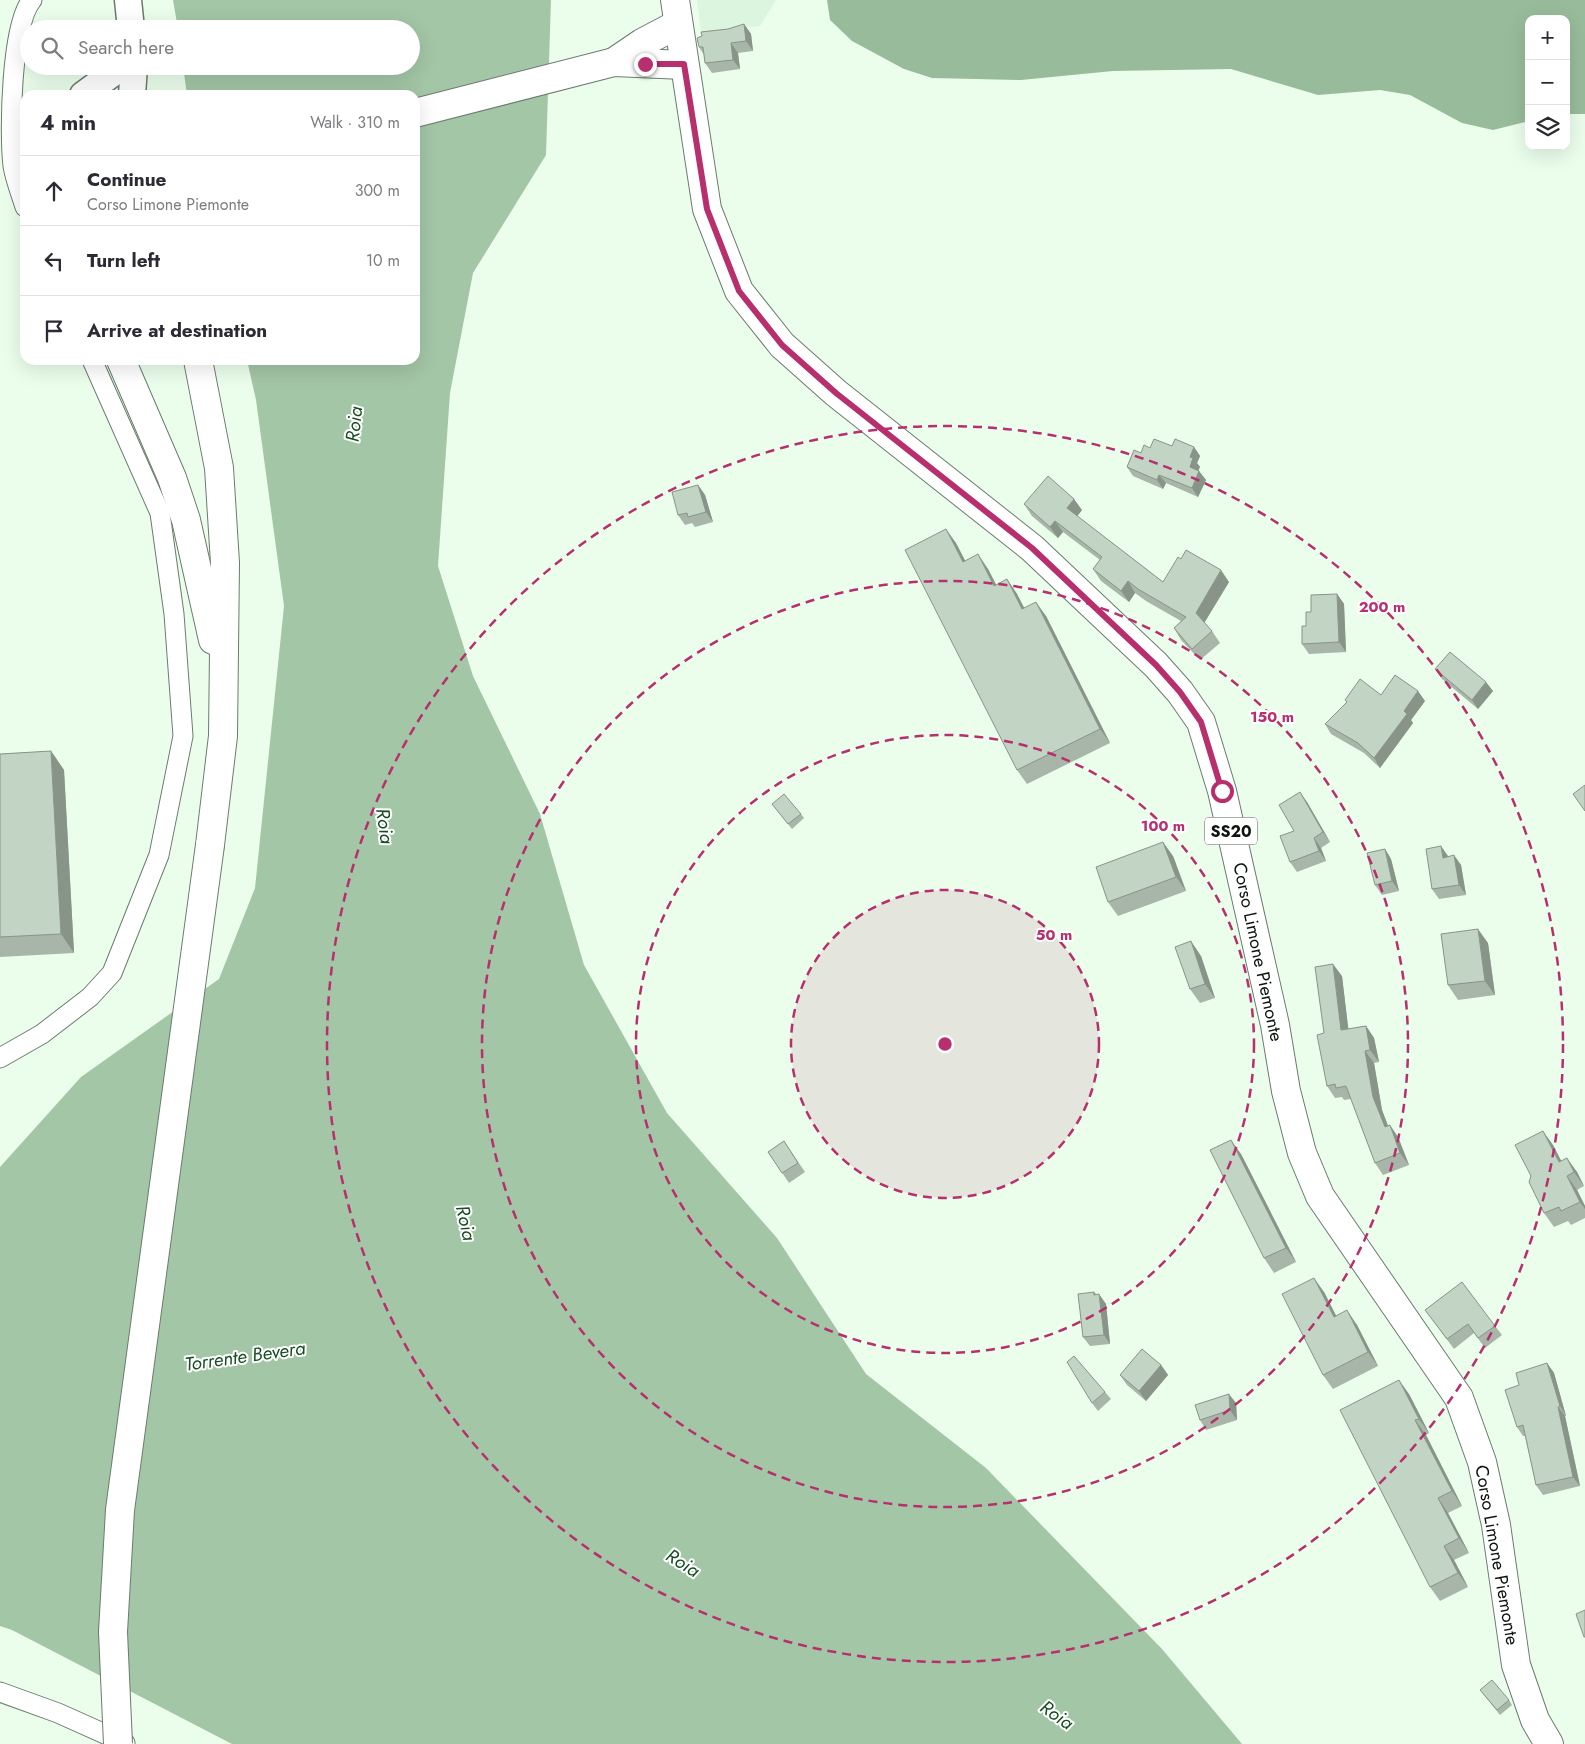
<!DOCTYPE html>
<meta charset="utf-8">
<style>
:root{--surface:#fff;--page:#f2f2f3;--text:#2b2b33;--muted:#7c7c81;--line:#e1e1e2}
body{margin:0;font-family:Jost,sans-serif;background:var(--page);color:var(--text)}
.controls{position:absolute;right:15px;top:15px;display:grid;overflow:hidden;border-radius:10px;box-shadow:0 5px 20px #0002}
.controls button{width:45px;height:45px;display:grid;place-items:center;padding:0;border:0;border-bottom:1px solid var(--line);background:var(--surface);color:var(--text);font:25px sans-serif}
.stop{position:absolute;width:15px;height:15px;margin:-11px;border:4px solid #b72f6d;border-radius:50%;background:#fff}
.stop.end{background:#b72f6d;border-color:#fff;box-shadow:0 1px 5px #0008}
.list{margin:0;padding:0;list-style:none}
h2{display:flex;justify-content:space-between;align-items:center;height:65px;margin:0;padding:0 20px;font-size:21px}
h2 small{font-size:16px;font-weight:400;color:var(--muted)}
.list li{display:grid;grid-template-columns:32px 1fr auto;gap:15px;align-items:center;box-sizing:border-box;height:70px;padding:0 20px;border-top:1px solid var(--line)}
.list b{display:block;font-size:19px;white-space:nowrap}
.list p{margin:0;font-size:16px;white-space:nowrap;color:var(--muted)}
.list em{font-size:16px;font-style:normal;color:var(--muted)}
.icon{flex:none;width:28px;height:28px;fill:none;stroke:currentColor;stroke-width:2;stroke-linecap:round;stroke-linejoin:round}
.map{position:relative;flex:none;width:1585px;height:1744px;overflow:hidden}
.search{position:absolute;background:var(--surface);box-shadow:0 5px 20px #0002;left:20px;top:20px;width:400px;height:55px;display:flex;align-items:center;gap:12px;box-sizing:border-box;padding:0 18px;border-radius:28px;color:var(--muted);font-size:19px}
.panel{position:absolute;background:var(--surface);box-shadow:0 5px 20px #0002;left:20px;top:90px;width:400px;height:275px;border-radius:15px}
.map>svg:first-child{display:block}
.built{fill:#dcf5de}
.forest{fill:#98bc9b}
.water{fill:#a3c6a6}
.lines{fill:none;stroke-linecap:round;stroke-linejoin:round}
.street-casing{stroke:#6b7c6d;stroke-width:21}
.secondary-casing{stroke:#6b7c6d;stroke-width:29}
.primary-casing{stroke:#6b7c6d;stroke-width:30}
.highway-casing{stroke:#6b7c6d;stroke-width:30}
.street{stroke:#fff;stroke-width:19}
.secondary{stroke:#fff;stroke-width:26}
.primary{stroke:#fff;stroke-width:28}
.highway{stroke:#fff;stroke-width:28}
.highway-bridge-casing{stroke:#6b7c6d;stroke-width:30;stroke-linecap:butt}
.highway-bridge{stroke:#fff;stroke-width:28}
.wall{fill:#a7b6a8}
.shaded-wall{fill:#889488}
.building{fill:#c2d4c3;stroke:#889488}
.route{stroke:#b72f6d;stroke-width:6}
.ring{fill:none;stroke:#b72f6d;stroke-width:2.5;stroke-dasharray:9 6}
.labels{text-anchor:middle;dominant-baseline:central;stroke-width:4;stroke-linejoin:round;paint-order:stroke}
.shield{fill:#fff;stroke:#565a56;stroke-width:1}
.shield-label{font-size:16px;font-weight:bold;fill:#0d130d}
.street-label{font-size:18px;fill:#0d130d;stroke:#fff}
.water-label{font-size:19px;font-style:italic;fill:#184d23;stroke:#fff}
.centre{fill:#b72f6d;stroke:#fff;stroke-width:2.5}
.ring-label{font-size:15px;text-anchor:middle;font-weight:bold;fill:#b72f6d;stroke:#fff;stroke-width:4;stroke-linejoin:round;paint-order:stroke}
</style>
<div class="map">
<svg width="1585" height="1744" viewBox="0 0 1585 1744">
<rect width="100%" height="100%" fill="#ebfeec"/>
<!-- built -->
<polygon class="built" points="697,0 776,0 760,26 701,32"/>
<!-- forest -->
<polygon class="forest" points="827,0 1585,0 1585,114 1566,114 1566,19 1529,19 1529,121 1493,130 1462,123 1410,95 1380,90 1318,95 1231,69 1113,71 1021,80 932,78 904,69 852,41 830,20"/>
<!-- water -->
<polygon class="water" points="173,0 551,0 546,155 473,273 450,393 438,566 473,676 540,814 584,965 667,1113 777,1238 866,1374 986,1468 1162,1649 1242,1744 232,1744 12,1630 0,1626 0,1167 81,1077 219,979 255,888 284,606 256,400 247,360 415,360 415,95 187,95 183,66 411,66 411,29 178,29"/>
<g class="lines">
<defs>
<g id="street">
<path d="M25 207C21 194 15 179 13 166 9 134 11 23 32 0"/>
<polyline points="0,1058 42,1034 90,997 112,973 159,855 183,736 174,614 160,513 92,360"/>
<polyline points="0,1692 58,1713 125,1743"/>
</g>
<g id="secondary">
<polyline points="128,0 131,29"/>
<polyline points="83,95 117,70 120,66"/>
<polyline points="132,95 134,66"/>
</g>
<g id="primary">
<polyline points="675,0 707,209 739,291 782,345 836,393 1032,548 1156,665 1180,692 1201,722 1222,791 1275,1025 1286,1091 1302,1153 1320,1196 1459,1398 1482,1462 1496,1525 1516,1665 1535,1720 1549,1744"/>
<polyline points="614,62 642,43 678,24"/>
<polyline points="415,113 614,62 684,65"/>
</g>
<g id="highway">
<polyline points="121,360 172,478 186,520 213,640"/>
<polyline points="198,360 219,468 225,563 223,736 210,845"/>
</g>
</defs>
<!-- street casing -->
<use href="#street" class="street-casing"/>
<!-- secondary casing -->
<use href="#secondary" class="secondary-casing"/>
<!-- primary casing -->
<use href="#primary" class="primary-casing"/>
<!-- highway casing -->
<use href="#highway" class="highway-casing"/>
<!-- street -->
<use href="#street" class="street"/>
<!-- secondary -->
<use href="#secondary" class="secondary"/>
<!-- primary -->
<use href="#primary" class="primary"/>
<!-- highway -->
<use href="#highway" class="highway"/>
<defs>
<polyline id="highway-bridge" points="118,1744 113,1632 120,1510 210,845"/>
</defs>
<!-- highway-bridge casing -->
<use href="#highway-bridge" class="highway-bridge-casing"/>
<!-- highway-bridge -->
<use href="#highway-bridge" class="highway-bridge"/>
</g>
<!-- wall -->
<g class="wall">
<polygon points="744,24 751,34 753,51 738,53 740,69 712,73 705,63 704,55 699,47 728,29"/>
<polygon points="1172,446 1194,447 1200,456 1197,463 1200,467 1198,470 1206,480 1198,497 1166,483 1163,489 1133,476 1127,467 1141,453 1150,448"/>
<polygon points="698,485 705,495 713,522 695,527 692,523 685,525 678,515"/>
<polygon points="1024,504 1082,510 1077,516 1163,582 1229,582 1204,623 1212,631 1220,643 1200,660 1181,640 1174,628 1181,621 1146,601 1135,593 1129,602 1101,581 1093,569 1100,560 1063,532 1058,538 1032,516"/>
<polygon points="956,543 965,561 988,569 996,585 1007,579 1017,594 1024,608 1046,616 1110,743 1027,784 1017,770"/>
<polygon points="1337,594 1344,604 1346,652 1309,654 1302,644 1306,626 1311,612"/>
<polygon points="1435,669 1493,691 1478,709 1442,679"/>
<polygon points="1381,695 1425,701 1411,720 1413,723 1380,768 1364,753 1331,734 1325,724 1347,703 1345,700"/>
<polygon points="51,751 64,770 74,953 0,957 0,754"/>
<polygon points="1307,802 1330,842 1321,848 1326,861 1297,872 1290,862 1294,831"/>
<polygon points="772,804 801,814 804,818 792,829"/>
<polygon points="1385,849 1391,859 1399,891 1382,895 1375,885"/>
<polygon points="1173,856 1186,891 1118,916 1108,902"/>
<polygon points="1448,856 1448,857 1461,865 1466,895 1439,899 1432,889"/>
<polygon points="1488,943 1495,995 1458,1000 1448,985"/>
<polygon points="1201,956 1215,998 1200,1003 1190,989"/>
<polygon points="1342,976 1348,1029 1366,1026 1374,1038 1379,1062 1374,1063 1382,1110 1388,1126 1398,1137 1409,1165 1383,1175 1375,1163 1351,1099 1344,1100 1342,1097 1335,1098 1327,1086 1324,1033"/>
<polygon points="784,1141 805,1172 789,1183 768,1152"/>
<polygon points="1553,1145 1561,1161 1577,1172 1584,1186 1577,1190 1585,1206 1585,1218 1571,1225 1568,1221 1554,1227 1544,1213"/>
<polygon points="1241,1154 1296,1262 1274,1273 1264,1258"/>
<polygon points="1094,1292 1106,1304 1110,1344 1090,1346 1083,1337"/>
<polygon points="1324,1292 1336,1316 1357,1325 1378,1366 1333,1389 1323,1375"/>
<polygon points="1425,1310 1495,1326 1502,1335 1485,1348 1474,1333 1454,1349"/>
<polygon points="1547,1363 1554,1373 1566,1416 1565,1416 1580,1486 1543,1495 1536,1485 1525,1436 1523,1436 1517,1427 1519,1385"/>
<polygon points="1161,1365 1168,1375 1146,1401 1127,1385 1120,1375"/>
<polygon points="1105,1392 1111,1399 1098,1411 1092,1403"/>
<polygon points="1409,1394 1429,1433 1426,1435 1462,1506 1448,1513 1469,1553 1454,1560 1468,1587 1440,1601 1430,1587"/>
<polygon points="1236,1403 1237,1420 1206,1430 1200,1420"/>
<polygon points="1480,1690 1509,1700 1512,1705 1500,1715"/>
</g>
<!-- shaded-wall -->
<g class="shaded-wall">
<polygon points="744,24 751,34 753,51 746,41"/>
<polygon points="731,43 738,53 740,69 733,60"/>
<polygon points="1194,447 1200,456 1197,463 1200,467 1196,476 1190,467 1190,457"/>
<polygon points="1199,471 1206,480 1198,497 1192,488"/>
<polygon points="1159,475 1166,483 1163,489 1157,480"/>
<polygon points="698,485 705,495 713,522 706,512"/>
<polygon points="1074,499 1082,510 1075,519 1067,508"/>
<polygon points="1055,521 1063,532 1058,538 1050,527"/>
<polygon points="946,529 956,543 973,576 963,562"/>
<polygon points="978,554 988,569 1004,600 994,586"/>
<polygon points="1221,570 1229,582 1203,625 1196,613"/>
<polygon points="1007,579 1017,594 1032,623 1022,609"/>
<polygon points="1128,581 1135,593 1129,602 1121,591"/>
<polygon points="1337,594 1344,604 1346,652 1339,642"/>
<polygon points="1036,602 1046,616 1110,743 1100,729"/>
<polygon points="1486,682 1493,691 1478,709 1472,700"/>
<polygon points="1418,691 1425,701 1411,720 1413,723 1380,768 1374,758 1404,711"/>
<polygon points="51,751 64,770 74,953 61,934"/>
<polygon points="1300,792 1307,802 1330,842 1323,832"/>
<polygon points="1314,838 1321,848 1326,861 1319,851"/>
<polygon points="1163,842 1173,856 1186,891 1176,877"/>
<polygon points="1441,846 1448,856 1450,867 1443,858"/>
<polygon points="1385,849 1391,859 1399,891 1392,881"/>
<polygon points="1454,855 1461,865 1466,895 1459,885"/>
<polygon points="1478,929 1488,943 1495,995 1485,981"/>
<polygon points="1191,941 1201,956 1215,998 1205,984"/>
<polygon points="1333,964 1342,976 1350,1042 1341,1030"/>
<polygon points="1366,1026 1374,1038 1379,1062 1370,1050"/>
<polygon points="1365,1051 1374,1063 1382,1110 1393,1139 1385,1127 1373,1097"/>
<polygon points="1390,1125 1398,1137 1409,1165 1400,1153"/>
<polygon points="1543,1131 1553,1145 1569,1176 1559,1162"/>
<polygon points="1231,1140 1241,1154 1296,1262 1286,1248"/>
<polygon points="1567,1158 1577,1172 1584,1186 1574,1172"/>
<polygon points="1567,1176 1577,1190 1585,1206 1585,1209 1580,1202"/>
<polygon points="1314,1278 1324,1292 1344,1331 1334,1317"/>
<polygon points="1094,1292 1100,1301 1099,1294 1106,1304 1110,1344 1104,1335"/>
<polygon points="1347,1310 1357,1325 1378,1366 1368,1352"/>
<polygon points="1547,1363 1554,1373 1566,1416 1560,1406"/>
<polygon points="1161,1365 1168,1375 1146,1401 1139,1391"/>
<polygon points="1399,1380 1409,1394 1429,1433 1419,1419"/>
<polygon points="1229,1394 1236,1403 1237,1420 1230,1410"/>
<polygon points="1558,1407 1565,1416 1580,1486 1573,1477"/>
<polygon points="1415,1420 1426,1435 1462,1506 1452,1491"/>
<polygon points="1438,1498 1448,1513 1469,1553 1459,1538"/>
<polygon points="1444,1546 1454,1560 1468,1587 1458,1573"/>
</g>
<!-- building -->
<g class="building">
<polygon points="744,24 746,41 731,43 733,60 705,63 703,47 699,47 697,38 702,36 701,32 728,29"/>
<polygon points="1154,439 1172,446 1175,439 1194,447 1190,457 1193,458 1190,467 1199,471 1192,488 1159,475 1157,480 1127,467 1134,450 1141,453 1144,445 1150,448"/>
<polygon points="1048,476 1074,499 1067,508 1163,582 1178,557 1181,559 1186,550 1221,570 1196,613 1212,631 1192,649 1174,628 1186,617 1138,589 1128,581 1121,591 1093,569 1102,557 1055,521 1050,527 1024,504"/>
<polygon points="698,485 706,512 688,517 687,513 678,515 672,492"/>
<polygon points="946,529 963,562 978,554 994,586 1007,579 1022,609 1036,602 1100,729 1017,770 905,550"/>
<polygon points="1337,594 1339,642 1302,644 1302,626 1306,626 1306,612 1311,612 1311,595"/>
<polygon points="1450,652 1486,682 1472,700 1435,669"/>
<polygon points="1395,675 1418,691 1404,711 1407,714 1374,758 1358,743 1325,724 1347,702 1345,700 1360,679 1381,695"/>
<polygon points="51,751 61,934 0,937 0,754"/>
<polygon points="1585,785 1585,811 1573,794"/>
<polygon points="1300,792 1323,832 1314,838 1319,851 1290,862 1280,836 1294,831 1279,805"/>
<polygon points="784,794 801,814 788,824 772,804"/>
<polygon points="1163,842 1176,877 1108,902 1096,867"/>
<polygon points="1441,846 1443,858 1454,855 1459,885 1432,889 1426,849"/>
<polygon points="1385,849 1392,881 1375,885 1367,853"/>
<polygon points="1478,929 1485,981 1448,985 1441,934"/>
<polygon points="1191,941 1205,984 1190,989 1175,947"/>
<polygon points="1333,964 1341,1030 1366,1026 1370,1050 1365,1051 1373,1097 1385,1127 1390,1125 1400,1153 1375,1163 1346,1086 1336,1088 1335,1084 1327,1086 1317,1035 1324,1033 1315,967"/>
<polygon points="1543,1131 1559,1162 1567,1158 1574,1172 1567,1176 1580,1202 1561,1211 1559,1207 1544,1213 1529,1182 1531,1176 1515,1145"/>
<polygon points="1231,1140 1286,1248 1264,1258 1210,1150"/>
<polygon points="784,1141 798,1163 782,1173 768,1152"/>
<polygon points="1314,1278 1334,1317 1347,1310 1368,1352 1323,1375 1282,1294"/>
<polygon points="1462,1282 1495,1326 1478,1338 1468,1324 1447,1339 1425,1310"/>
<polygon points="1094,1292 1094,1295 1099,1294 1104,1335 1083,1337 1078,1294"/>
<polygon points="1142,1349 1161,1365 1139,1391 1120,1375"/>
<polygon points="1074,1356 1105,1392 1092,1403 1067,1362"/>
<polygon points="1547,1363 1560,1406 1558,1407 1573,1477 1536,1485 1523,1425 1517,1427 1505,1390 1519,1385 1516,1373"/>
<polygon points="1399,1380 1419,1419 1415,1420 1452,1491 1438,1498 1459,1538 1444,1546 1458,1573 1430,1587 1340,1410"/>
<polygon points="1229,1394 1230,1410 1200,1420 1195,1405"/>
<polygon points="1585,1610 1585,1637 1584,1637 1576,1614"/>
<polygon points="1492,1680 1509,1700 1497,1710 1480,1690"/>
</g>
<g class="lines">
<!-- route -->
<polyline class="route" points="645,64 684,64 707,209 739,291 782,345 836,393 1032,548 1156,665 1180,692 1201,722 1222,791"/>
</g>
<!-- distance rings -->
<circle cx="945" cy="1044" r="154" fill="#b72f6d" fill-opacity=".12"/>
<g class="ring">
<circle cx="945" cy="1044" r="154"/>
<circle cx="945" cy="1044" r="309"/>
<circle cx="945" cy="1044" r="463"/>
<circle cx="945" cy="1044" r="618"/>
</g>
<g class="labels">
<!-- shield labels -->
<rect class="shield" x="1205" y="817.5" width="52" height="27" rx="4"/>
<g class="shield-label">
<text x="1231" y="831">SS20</text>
</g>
<!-- street labels -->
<g class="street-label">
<text transform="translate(1258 952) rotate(78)">Corso Limone Piemonte</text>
<text transform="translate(1497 1555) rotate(80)">Corso Limone Piemonte</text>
</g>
<!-- water labels -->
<g class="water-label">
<text transform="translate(354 424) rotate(-84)">Roia</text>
<text transform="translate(385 826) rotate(82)">Roia</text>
<text transform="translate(466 1223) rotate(77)">Roia</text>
<text transform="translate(245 1356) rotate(-8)">Torrente Bevera</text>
<text transform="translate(683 1563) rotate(32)">Roia</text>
<text transform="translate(1057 1715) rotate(35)">Roia</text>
</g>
</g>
<circle cx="945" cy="1044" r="8" class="centre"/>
<g class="ring-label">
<text x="1382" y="612">200 m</text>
<text x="1272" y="722">150 m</text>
<text x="1163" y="831">100 m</text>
<text x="1054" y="940">50 m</text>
</g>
</svg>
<div class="controls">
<button>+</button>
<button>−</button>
<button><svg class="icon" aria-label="layers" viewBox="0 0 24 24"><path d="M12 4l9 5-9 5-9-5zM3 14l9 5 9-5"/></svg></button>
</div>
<div class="stop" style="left:1222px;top:791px"></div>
<div class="stop end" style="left:645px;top:64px"></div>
<div class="search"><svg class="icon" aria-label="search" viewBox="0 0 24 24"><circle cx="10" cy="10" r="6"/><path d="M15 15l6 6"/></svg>Search here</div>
<section class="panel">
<h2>4 min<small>Walk · 310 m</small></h2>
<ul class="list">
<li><svg class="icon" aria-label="ahead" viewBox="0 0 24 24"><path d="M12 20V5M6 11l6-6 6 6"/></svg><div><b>Continue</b><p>Corso Limone Piemonte</p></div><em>300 m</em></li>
<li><svg class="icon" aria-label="left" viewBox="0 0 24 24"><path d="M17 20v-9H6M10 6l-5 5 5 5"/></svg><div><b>Turn left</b></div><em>10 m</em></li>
<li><svg class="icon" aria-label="arrive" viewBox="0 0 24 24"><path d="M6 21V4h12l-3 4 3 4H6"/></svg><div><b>Arrive at destination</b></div></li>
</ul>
</section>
</div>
